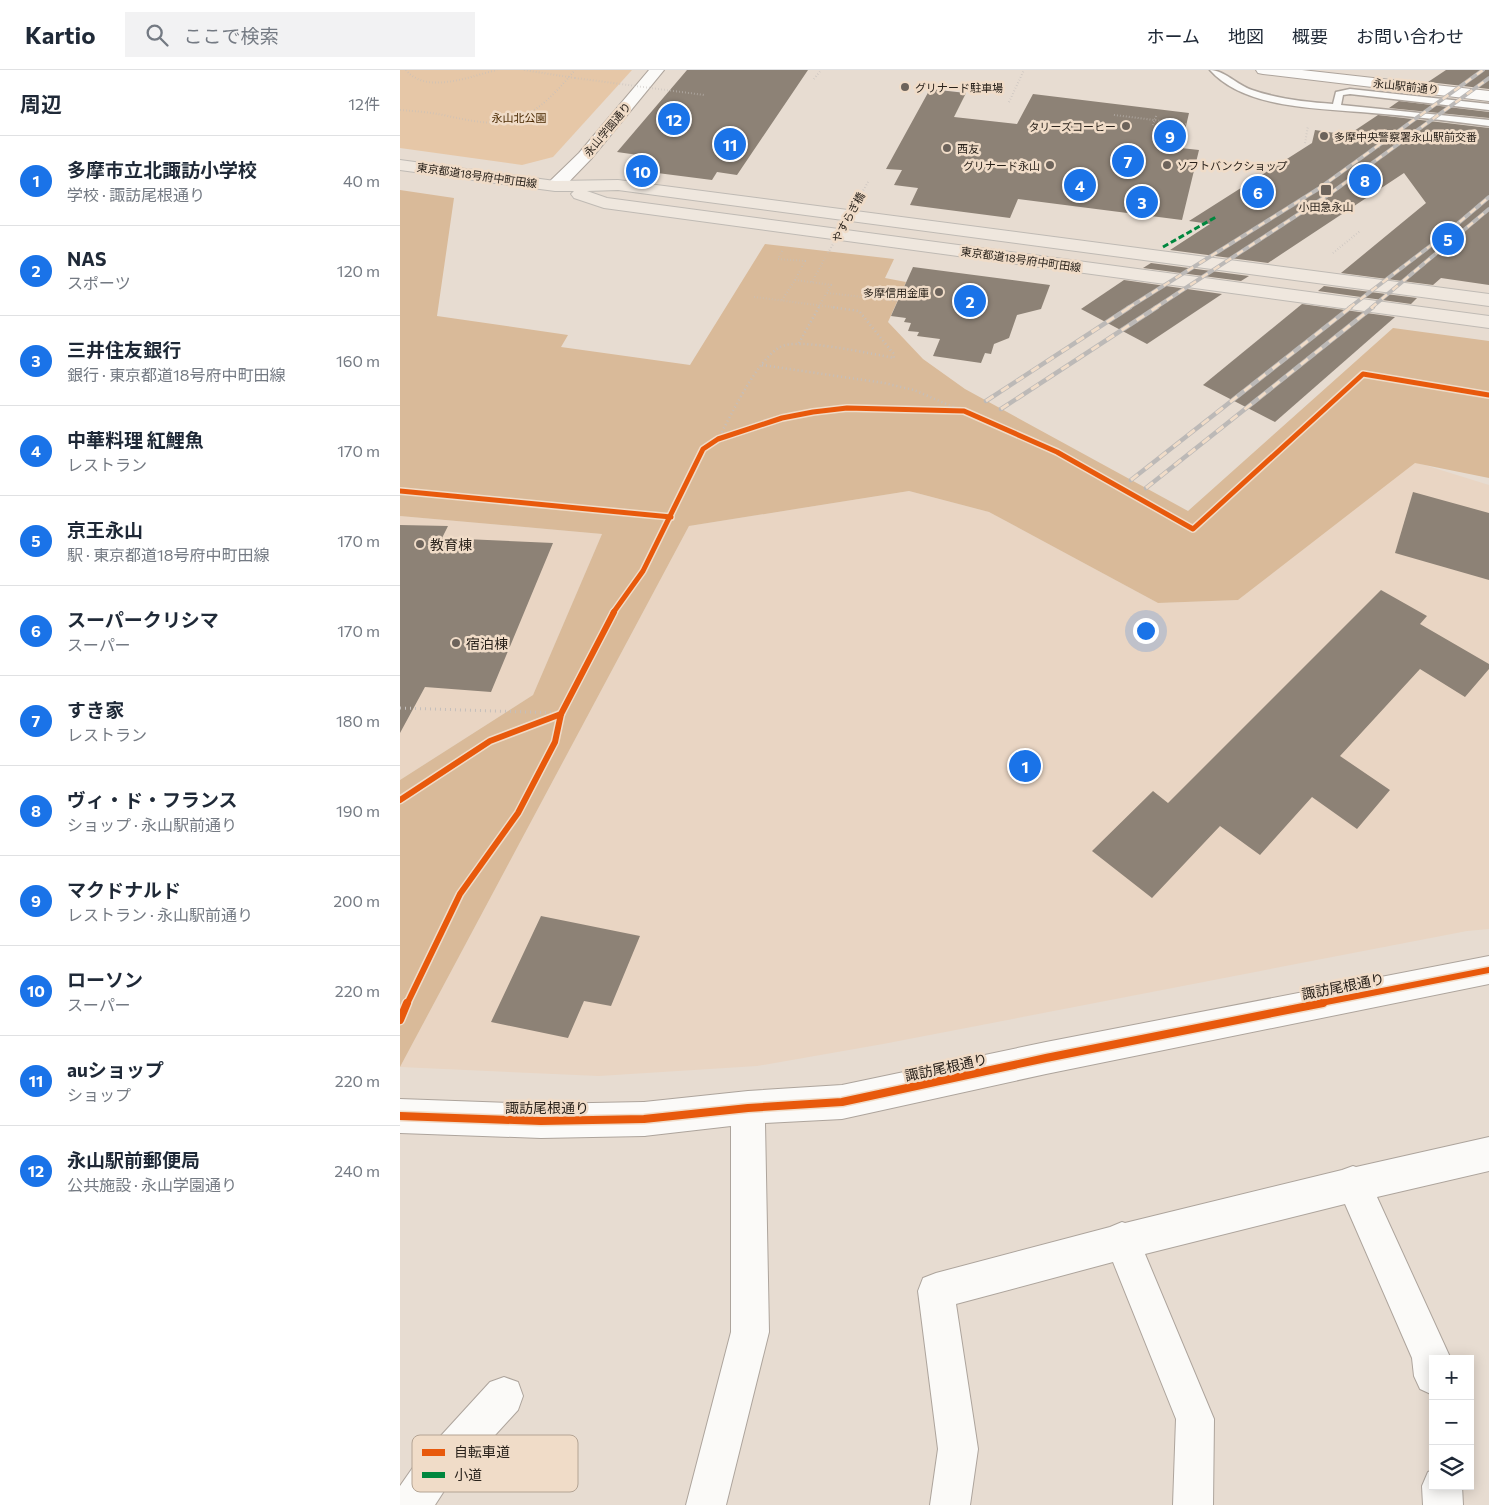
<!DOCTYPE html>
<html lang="ja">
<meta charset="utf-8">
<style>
:root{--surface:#fff;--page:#f2f2f3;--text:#1f2937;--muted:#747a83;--line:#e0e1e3;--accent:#1a73e8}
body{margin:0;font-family:Commissioner,"Noto Sans JP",sans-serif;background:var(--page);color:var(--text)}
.controls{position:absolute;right:15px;bottom:15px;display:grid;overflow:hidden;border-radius:0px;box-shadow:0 2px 12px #0003}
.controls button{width:45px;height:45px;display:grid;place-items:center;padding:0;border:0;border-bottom:1px solid var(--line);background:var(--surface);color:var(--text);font:25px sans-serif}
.you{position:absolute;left:745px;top:560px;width:18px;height:18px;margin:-12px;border:4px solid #fff;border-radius:50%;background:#1a73e8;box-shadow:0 0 0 8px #1a73e833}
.badge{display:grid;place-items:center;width:32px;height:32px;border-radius:50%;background:var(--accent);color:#fff;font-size:16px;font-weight:700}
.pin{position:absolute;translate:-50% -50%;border:2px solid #fff;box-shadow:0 1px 5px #0006}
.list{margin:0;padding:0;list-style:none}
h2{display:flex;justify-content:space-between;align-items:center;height:65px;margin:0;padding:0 20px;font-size:21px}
h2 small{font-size:16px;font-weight:400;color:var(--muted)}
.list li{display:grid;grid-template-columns:32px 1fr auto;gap:15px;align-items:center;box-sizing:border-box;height:90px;padding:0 20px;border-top:1px solid var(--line)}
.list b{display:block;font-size:19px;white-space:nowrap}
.list p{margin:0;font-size:16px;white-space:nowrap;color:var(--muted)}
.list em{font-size:16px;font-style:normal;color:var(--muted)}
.icon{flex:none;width:28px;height:28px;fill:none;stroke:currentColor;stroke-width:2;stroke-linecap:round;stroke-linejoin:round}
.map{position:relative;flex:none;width:1089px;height:1435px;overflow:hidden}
header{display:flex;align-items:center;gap:30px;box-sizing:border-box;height:70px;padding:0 25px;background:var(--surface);border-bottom:1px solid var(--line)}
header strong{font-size:24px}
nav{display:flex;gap:28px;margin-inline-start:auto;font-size:18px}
.search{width:350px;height:45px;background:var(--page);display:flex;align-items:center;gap:12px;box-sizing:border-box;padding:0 18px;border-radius:0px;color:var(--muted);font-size:19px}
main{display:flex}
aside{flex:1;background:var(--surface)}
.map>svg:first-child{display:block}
.built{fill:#e9d5c3}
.green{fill:#e6c7a7}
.forest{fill:#d9ba99}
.building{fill:#8d8276}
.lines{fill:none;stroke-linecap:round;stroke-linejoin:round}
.service-casing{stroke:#ada49c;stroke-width:3}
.minor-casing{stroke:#ada49c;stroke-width:2}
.tertiary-casing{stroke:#ada49c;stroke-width:2}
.primary-casing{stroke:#bfbab4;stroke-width:2}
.path-far3{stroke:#c4bfbc;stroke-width:2;stroke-dasharray:0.5 2.5;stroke-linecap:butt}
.path-far2{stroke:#c4bfbc;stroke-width:2.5;stroke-dasharray:1 3;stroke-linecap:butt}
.path-far1{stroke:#c4bfbc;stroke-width:3;stroke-dasharray:1 4;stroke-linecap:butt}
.path{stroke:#c4bfbc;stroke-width:4;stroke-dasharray:2 5;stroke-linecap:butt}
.service{fill:#fbfaf8;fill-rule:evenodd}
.minor{fill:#fbfaf8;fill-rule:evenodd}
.tertiary{fill:#fbfaf8;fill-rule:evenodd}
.primary{fill:#efe7de;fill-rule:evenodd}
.rail-far1-casing{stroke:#bcb9b7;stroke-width:4}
.rail-casing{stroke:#bcb9b7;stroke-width:4.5}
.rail-far1{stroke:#f0dcc8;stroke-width:2.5;stroke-dasharray:7;stroke-linecap:butt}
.rail{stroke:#f0dcc8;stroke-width:3;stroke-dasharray:9;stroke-linecap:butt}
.path-bridge{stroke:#c4bfbc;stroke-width:2;stroke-dasharray:0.5 2.5;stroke-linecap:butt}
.quiet{stroke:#00873e;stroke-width:3;stroke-dasharray:6 3;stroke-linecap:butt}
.cycleway-far2-casing{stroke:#f0dcc8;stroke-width:8}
.cycleway-far1-casing{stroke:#f0dcc8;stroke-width:9}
.cycleway-casing{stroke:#f0dcc8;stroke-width:11}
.cycleway-far2{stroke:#e8590c;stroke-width:5}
.cycleway-far1{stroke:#e8590c;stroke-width:6}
.cycleway{stroke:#e8590c;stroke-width:8}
.poi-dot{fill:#6c635b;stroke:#f0dcc8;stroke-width:2}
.labels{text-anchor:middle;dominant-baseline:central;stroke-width:5;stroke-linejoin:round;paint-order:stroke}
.far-street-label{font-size:11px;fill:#29221b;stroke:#f0dcc8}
.far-poi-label{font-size:11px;fill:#29221b;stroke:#f0dcc8;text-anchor:start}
.far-park-label{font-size:11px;fill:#482800;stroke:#f0dcc8}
.poi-label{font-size:14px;fill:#29221b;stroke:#f0dcc8;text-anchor:start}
.street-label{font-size:14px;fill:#29221b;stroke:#f0dcc8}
.key{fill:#f0dcc8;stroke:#b4a494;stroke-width:1}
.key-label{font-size:14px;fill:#29221b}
</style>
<header>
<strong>Kartio</strong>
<div class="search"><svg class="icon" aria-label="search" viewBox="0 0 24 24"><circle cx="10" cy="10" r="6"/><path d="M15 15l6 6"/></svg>ここで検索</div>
<nav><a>ホーム</a><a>地図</a><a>概要</a><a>お問い合わせ</a></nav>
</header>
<main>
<aside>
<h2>周辺<small>12件</small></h2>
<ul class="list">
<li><span class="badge">1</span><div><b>多摩市立北諏訪小学校</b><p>学校 · 諏訪尾根通り</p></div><em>40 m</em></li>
<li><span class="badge">2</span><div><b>NAS</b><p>スポーツ</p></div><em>120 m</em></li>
<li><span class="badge">3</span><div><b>三井住友銀行</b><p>銀行 · 東京都道18号府中町田線</p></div><em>160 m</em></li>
<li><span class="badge">4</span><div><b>中華料理 紅鯉魚</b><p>レストラン</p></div><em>170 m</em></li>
<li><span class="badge">5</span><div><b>京王永山</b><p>駅 · 東京都道18号府中町田線</p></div><em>170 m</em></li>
<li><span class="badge">6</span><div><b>スーパークリシマ</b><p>スーパー</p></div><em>170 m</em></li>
<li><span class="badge">7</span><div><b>すき家</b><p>レストラン</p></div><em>180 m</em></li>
<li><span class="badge">8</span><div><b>ヴィ・ド・フランス</b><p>ショップ · 永山駅前通り</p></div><em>190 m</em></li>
<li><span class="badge">9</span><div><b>マクドナルド</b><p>レストラン · 永山駅前通り</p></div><em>200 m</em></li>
<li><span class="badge">10</span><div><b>ローソン</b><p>スーパー</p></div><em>220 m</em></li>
<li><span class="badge">11</span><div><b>auショップ</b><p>ショップ</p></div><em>220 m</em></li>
<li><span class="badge">12</span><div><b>永山駅前郵便局</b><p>公共施設 · 永山学園通り</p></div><em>240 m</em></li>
</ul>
</aside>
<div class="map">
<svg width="1089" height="1435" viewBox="0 0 1089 1435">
<rect width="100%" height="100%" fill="#e7dcd1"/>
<!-- built -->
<g class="built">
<polygon points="1015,392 1089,415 1089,859 1067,861 483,974 357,996 199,1006 0,997 289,456 509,421 589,442 758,533 838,530"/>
<polygon points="0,446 202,464 133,625 0,710"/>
</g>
<!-- green -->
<polygon class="green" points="0,0 232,0 153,87 122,95 0,78"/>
<!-- forest -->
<polygon class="forest" points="0,120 54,128 37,246 168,265 161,277 290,295 365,174 494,189 485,208 506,212 488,252 523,289 565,319 788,441 993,258 1089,271 1089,408 1015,393 838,530 758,533 589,442 509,421 289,456 0,997 0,710 133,625 202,464 0,446"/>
<!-- building -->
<g class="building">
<polygon points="287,0 408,0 337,105 317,102 312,110 234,100 245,86 217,82"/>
<polygon points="1046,0 1089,0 1089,19 1028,12"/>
<polygon points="530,19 566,23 554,47 617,54 633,24 789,43 781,78 799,80 782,150 618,129 610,148 510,135 518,118 494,115 502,100 486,99"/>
<polygon points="999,31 1089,42 1089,48 989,38"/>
<polygon points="978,45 1089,58 1089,215 1041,208 1033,215 941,203 1026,133 1004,103 868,193 770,180 810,154 789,151 912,73 915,60 948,65"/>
<polygon points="751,193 849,206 841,211 743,198"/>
<polygon points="513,197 650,215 641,239 617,245 609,268 594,274 591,284 585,283 581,293 533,286 540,269 517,266 519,262 508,261 511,253 504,252 506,248 491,246"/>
<polygon points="724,210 822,224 747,274 681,239"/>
<polygon points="924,216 1017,228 1011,234 918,221"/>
<polygon points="902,234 995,247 875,352 803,315"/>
<polygon points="1013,422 1089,443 1089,510 995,483"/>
<polygon points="0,455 48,456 42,468 153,473 91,622 25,617 0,663"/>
<polygon points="981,520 1027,546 1020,554 1089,594 1089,599 1065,627 1020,599 940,686 990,720 957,759 912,727 860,785 820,756 752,828 692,781 753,721 768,733"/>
<polygon points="141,846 240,866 211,936 184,931 168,968 91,952"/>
</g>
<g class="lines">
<defs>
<path id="service" d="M810 0C824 0 837 15 852 20 878 29 905 32 933 34L936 22 950 19 1089 34V40L950 24 943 25 941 35 1089 50V56C1050 51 1011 46 972 43 923 38 845 40 810 0Z"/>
<g id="minor">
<polygon points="1089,886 1089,914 646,1004 442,1049 365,1053 369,1262 326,1435 286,1435 331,1262 331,1056 244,1066 232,1061 227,1049 232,1037 244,1032 348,1021 442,1015 646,972"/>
<polygon points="1089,1067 1089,1101 977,1127 1050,1287 1050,1289 1033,1289 1033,1325 1020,1319 1014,1306 1012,1288 945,1134 745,1184 814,1349 813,1435 773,1435 776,1349 713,1192 556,1234 578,1379 570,1435 530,1435 538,1379 518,1221 523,1208 536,1203 710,1157 722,1152 725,1153 942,1100 953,1096 956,1097"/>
<polygon points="104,1307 118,1312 123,1326 118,1340 44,1421 35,1435 0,1435 0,1416 16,1393 90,1312"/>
<polygon points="1033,1400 1033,1416 1062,1416 1063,1435 1023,1435 1022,1416 1028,1402"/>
</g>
<g id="tertiary">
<polygon points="249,0 264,0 191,89 161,120 149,120 147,116 149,112 179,83"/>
<polygon points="856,0 902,0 1089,21 1089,31 863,4 858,3"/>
<polygon points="0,1029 141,1034 244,1032 256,1037 261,1049 256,1061 244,1066 141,1068 0,1063"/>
</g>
<polygon id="primary" points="0,90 155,111 218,110 1089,224 1089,236 218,120 187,121 207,128 1089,246 1089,258 204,138 174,128 171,124 174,121 155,121 0,100"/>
</defs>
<!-- service casing -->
<use href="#service" class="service-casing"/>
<!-- minor casing -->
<use href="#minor" class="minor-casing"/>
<!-- tertiary casing -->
<use href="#tertiary" class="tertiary-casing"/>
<!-- primary casing -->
<use href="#primary" class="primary-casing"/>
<!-- path-far3 -->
<g class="path-far3">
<path d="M6 0C26 25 71 6 97 0"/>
<polyline points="124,0 175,8"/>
<polyline points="414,9 421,0"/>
<polyline points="609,32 624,0"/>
<path d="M0 40C13 41 26 42 38 44 70 50 101 61 131 42 148 32 162 15 175 0"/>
<polyline points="714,45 786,54"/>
<polyline points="753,55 756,46"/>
<polyline points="905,73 908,56"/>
<polyline points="979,78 981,64"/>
<polyline points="382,181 378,189 405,191 395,210"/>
<polyline points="933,183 960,161"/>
<polyline points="412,212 425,188"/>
<polyline points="427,223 498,231"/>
<polyline points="354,227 440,238"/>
<polyline points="382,230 395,210 431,215 418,238"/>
</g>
<!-- path-far2 -->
<g class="path-far2">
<polyline points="399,273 419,237"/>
<polyline points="362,295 484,313 514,320 657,382 793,459 963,304 1089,325"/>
<path d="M318 369C332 344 356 291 380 277 397 267 472 284 494 288L493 283 459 241 430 237"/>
<polyline points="0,421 271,447"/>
<polyline points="213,543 243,501 303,379 318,369 382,348 413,342 447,338 564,341"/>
</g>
<!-- path-far1 -->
<g class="path-far1">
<polyline points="0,638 158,643"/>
<polyline points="0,730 90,671 161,644"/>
<polyline points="7,934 60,824 118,743 155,672 161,644 214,542"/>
</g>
<!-- path -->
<polyline class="path" points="0,950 7,933"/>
<!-- service -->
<use href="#service" class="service"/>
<!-- minor -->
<use href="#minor" class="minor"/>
<!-- tertiary -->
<use href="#tertiary" class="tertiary"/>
<!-- primary -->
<use href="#primary" class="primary"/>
<defs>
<g id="rail-far1">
<polyline points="728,238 918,119 1083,0"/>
<polyline points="755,238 931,123 1089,8"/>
<polyline points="949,238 1042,167 1089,127"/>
<polyline points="971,238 1089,139"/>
</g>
<g id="rail">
<polyline points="586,331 730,237"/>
<polyline points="601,339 757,237"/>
<polyline points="731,410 951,237"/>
<polyline points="746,418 973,237"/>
</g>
</defs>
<!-- rail-far1 casing -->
<use href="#rail-far1" class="rail-far1-casing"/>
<!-- rail casing -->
<use href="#rail" class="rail-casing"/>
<!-- rail-far1 -->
<use href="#rail-far1" class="rail-far1"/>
<!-- rail -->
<use href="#rail" class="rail"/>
<!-- path-bridge -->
<g class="path-bridge">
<polyline points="175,8 304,25"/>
<polyline points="428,183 468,112"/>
</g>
<!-- quiet -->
<polyline class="quiet" points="763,177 816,147"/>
<defs>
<g id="cycleway-far2">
<polyline points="0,421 271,447"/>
<polyline points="213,543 243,501 303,379 318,369 382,348 413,342 447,338 564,341 657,382 793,459 963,304 1089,325"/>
</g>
<g id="cycleway-far1">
<polyline points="0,730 90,671 161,644"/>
<polyline points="7,934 60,824 118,743 155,672 161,644 214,542"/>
<polyline points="916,934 1089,900"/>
</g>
<g id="cycleway">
<polyline points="0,950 7,933"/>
<polyline points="0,1046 141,1051 244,1049 348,1038 442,1032 646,988 923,933"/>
</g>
</defs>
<!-- cycleway-far2 casing -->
<use href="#cycleway-far2" class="cycleway-far2-casing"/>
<!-- cycleway-far1 casing -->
<use href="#cycleway-far1" class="cycleway-far1-casing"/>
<!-- cycleway casing -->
<use href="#cycleway" class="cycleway-casing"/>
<!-- cycleway-far2 -->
<use href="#cycleway-far2" class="cycleway-far2"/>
<!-- cycleway-far1 -->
<use href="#cycleway-far1" class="cycleway-far1"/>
<!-- cycleway -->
<use href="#cycleway" class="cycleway"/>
</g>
<!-- markers -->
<g class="poi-dot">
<circle cx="505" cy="17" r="5"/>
<circle cx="726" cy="56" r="5"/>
<circle cx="924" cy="66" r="5"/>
<circle cx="547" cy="78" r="5"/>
<circle cx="650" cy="95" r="5"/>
<circle cx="767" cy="95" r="5"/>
<rect x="920" y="114" width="12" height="12" rx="2.5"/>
<circle cx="539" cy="222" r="5"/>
<circle cx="20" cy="474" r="5"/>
<circle cx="56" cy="573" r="5"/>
</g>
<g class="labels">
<!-- far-street labels -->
<g class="far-street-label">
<text transform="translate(1006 16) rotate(6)">永山駅前通り</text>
<text transform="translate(207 59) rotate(-50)">永山学園通り</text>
<text transform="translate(77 105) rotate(8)">東京都道18号府中町田線</text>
<text transform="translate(448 147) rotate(-61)">やすらぎ橋</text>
<text transform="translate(621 189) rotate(8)">東京都道18号府中町田線</text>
</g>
<!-- far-poi labels -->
<g class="far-poi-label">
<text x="515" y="17">グリナード駐車場</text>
<text x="716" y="56" text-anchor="end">タリーズコーヒー</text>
<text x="934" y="66">多摩中央警察署永山駅前交番</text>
<text x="557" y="78">西友</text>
<text x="640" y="95" text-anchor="end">グリナード永山</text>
<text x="777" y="95">ソフトバンクショップ</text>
<text x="926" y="136" text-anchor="middle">小田急永山</text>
<text x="529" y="222" text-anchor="end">多摩信用金庫</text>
</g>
<!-- far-park labels -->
<g class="far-park-label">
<text x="119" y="47">永山北公園</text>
</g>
<!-- poi labels -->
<g class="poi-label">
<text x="30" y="474">教育棟</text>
<text x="66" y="573">宿泊棟</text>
</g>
<!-- street labels -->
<g class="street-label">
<text transform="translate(943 916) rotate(-11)">諏訪尾根通り</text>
<text transform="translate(546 997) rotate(-12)">諏訪尾根通り</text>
<text x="147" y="1037">諏訪尾根通り</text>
</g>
</g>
<!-- legend -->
<rect x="12" y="1365" width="166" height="57" rx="8" class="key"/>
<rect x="22" y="1379" width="23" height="7" fill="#e8590c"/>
<rect x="22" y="1402" width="23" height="6" fill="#00873e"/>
<g class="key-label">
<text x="54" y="1387">自転車道</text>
<text x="54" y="1410">小道</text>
</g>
</svg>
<div class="controls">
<button>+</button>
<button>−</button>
<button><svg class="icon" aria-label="layers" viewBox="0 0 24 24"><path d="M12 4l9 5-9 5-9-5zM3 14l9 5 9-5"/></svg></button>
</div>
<div class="you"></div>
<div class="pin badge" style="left:625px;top:696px">1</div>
<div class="pin badge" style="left:570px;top:231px">2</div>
<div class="pin badge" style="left:742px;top:132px">3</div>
<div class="pin badge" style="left:680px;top:115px">4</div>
<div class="pin badge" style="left:1048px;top:169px">5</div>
<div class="pin badge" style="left:858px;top:122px">6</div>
<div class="pin badge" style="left:728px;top:91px">7</div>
<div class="pin badge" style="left:965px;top:110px">8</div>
<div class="pin badge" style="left:770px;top:66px">9</div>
<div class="pin badge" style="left:242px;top:101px">10</div>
<div class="pin badge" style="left:330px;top:74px">11</div>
<div class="pin badge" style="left:274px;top:49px">12</div>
</div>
</main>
